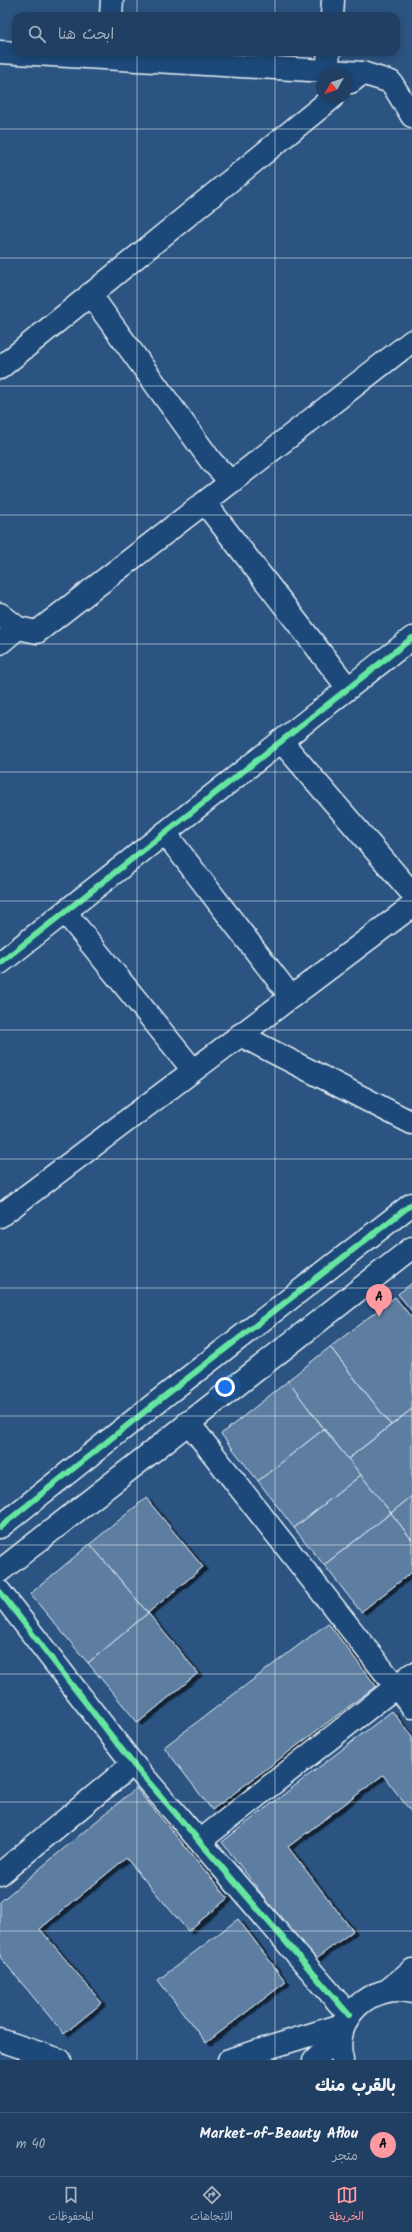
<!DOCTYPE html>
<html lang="ar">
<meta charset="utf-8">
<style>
:root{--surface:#203f62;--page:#284668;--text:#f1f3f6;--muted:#a2afbe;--line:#3d5877;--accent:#ff9aa2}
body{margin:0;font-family:Kalam,"Playpen Sans Arabic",sans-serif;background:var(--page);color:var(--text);direction:rtl}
.compass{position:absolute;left:316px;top:68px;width:36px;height:36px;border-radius:50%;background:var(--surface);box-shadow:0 2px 6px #0003;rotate:230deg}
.you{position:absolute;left:225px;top:1387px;width:14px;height:14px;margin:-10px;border:3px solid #fff;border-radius:50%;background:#1a73e8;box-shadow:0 0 0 6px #1a73e833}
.badge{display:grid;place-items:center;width:26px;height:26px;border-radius:50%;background:var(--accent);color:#111;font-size:13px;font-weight:700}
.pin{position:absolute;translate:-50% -33px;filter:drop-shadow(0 1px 2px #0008)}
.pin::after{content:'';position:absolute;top:21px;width:14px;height:12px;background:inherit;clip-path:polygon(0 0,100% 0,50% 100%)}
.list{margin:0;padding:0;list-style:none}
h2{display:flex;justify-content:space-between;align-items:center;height:52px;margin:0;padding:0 16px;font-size:17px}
h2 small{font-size:13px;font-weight:400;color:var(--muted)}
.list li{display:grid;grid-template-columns:26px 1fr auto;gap:12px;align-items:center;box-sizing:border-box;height:64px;padding:0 16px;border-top:1px solid var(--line)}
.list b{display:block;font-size:15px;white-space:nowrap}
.list p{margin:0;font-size:13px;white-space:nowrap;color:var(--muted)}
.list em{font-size:13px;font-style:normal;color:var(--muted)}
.icon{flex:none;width:22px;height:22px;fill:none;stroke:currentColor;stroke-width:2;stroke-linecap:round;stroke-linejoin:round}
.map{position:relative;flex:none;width:412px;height:2060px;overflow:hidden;direction:ltr}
.search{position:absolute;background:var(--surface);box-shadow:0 2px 6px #0003;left:12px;right:12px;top:12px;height:44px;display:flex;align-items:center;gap:10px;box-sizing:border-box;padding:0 14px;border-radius:12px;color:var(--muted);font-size:15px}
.sheet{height:116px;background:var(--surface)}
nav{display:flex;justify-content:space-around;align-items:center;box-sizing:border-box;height:56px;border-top:1px solid var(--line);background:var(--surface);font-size:11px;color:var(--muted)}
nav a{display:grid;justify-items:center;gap:2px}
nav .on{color:var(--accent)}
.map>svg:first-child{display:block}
.building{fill:#5d7da1;stroke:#e8f1f8;filter:url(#shadow)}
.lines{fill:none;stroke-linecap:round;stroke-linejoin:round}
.minor-casing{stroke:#e8f1f8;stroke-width:25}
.tertiary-casing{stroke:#e8f1f8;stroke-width:25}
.minor{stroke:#1f4a7a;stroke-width:22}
.tertiary{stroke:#1f4a7a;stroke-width:22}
.cycleway-casing{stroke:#1f4a7a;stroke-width:8}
.cycleway{stroke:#66e7a1;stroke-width:6}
.grid{fill:none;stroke:#e8f1f8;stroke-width:1;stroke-opacity:0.55}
</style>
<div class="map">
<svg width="412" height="2060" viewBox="0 0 412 2060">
<defs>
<filter id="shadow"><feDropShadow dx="4.5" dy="2.5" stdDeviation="0" flood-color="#0009"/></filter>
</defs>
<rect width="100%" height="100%" fill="#2b5482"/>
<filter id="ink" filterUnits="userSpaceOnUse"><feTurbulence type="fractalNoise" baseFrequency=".025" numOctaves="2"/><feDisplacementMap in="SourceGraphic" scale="8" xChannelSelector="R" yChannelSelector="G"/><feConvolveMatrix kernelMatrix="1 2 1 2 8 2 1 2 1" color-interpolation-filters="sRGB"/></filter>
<g filter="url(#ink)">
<!-- building -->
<g class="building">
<polygon points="412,1283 412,1311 398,1294"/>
<polygon points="395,1297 412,1318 412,1409 391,1425 330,1347"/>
<polygon points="330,1347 391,1425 348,1459 287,1381"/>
<polygon points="288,1381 324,1429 258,1481 221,1434"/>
<polygon points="412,1409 412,1496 391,1513 348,1459"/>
<polygon points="324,1429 361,1475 294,1528 258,1481"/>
<polygon points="361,1475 391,1513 324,1565 294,1528"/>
<polygon points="412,1496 412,1540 391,1513"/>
<polygon points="146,1498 203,1567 148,1613 90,1544"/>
<polygon points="391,1513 412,1540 412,1572 361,1612 324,1565"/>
<polygon points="90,1544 148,1613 88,1663 30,1594"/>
<polygon points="148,1613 198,1673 138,1723 88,1663"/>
<polygon points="328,1623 376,1686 212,1810 164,1747"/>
<polygon points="392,1711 412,1736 412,1813 383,1775 288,1847 353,1931 313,1961 222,1842"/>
<polygon points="136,1788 228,1898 188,1931 126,1858 40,1929 102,2003 64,2034 0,1957 0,1902"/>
<polygon points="238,1919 286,1982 206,2043 158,1980"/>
</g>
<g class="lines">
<defs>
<g id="minor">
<polyline points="111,16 112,0"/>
<polyline points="332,16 333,0"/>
<polyline points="0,52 362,73"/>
<polyline points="327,71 329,52"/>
<polyline points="351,82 362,73 391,82 412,116"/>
<polyline points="90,294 211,461 231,482 412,341"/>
<polyline points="0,368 332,98"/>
<polyline points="205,503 348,688"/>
<polyline points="0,614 18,628 37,632 231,482"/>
<polyline points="0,643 18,628"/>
<polyline points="281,741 412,893"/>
<polyline points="165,833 291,997"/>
<polyline points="65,912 193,1070"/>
<polyline points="0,963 412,638"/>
<polyline points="240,1035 412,1123"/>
<polyline points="0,1216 412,906"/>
<polyline points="188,1422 412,1707"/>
<polyline points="0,1592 133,1764 349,2015"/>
<polyline points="200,1841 412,1674"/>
<polyline points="0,1874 133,1764"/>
<polyline points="388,1990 412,1970"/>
<polyline points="0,2040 60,2060"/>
<polyline points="229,2060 345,2024"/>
<polyline points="314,2060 341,2033"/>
<path d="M342 2060C331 2018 371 1981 412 1992"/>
</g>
<g id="tertiary">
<polyline points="0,1527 153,1405 412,1204"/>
<polyline points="0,1571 412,1248"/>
</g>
</defs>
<!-- minor casing -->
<use href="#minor" class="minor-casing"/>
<!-- tertiary casing -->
<use href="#tertiary" class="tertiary-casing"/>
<!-- minor -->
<use href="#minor" class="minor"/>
<!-- tertiary -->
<use href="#tertiary" class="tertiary"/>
<defs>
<g id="cycleway">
<polyline points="0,963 412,638"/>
<polyline points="0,1527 153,1405 412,1204"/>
<polyline points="0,1592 133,1764 349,2015"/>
</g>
</defs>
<!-- cycleway casing -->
<use href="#cycleway" class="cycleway-casing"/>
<!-- cycleway -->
<use href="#cycleway" class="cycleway"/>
</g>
</g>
<!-- grid -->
<path class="grid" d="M137 0V16M275 0V16M137 52V2060M275 52V2060M0 129H412M0 258H412M0 386H412M0 515H412M0 644H412M0 772H412M0 901H412M0 1030H412M0 1159H412M0 1288H412M0 1416H412M0 1545H412M0 1674H412M0 1802H412M0 1931H412"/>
</svg>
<svg class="compass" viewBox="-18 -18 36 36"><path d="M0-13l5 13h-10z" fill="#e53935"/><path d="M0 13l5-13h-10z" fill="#a2afbe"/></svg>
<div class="you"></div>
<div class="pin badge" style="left:379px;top:1317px">A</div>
<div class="search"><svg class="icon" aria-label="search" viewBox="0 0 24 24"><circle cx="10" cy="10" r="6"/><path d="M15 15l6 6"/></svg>ابحث هنا</div>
</div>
<section class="sheet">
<h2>بالقرب منك<small></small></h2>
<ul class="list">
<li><span class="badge">A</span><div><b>Market-of-Beauty Aflou</b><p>متجر</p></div><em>40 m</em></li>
</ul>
</section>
<nav>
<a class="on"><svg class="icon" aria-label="map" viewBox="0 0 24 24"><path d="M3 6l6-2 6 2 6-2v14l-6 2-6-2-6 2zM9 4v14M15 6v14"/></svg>الخريطة</a>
<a><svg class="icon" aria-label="directions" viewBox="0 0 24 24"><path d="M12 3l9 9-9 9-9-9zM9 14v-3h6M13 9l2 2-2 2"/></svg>الاتجاهات</a>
<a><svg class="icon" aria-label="saved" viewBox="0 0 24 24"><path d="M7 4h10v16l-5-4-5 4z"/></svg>المحفوظات</a>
</nav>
